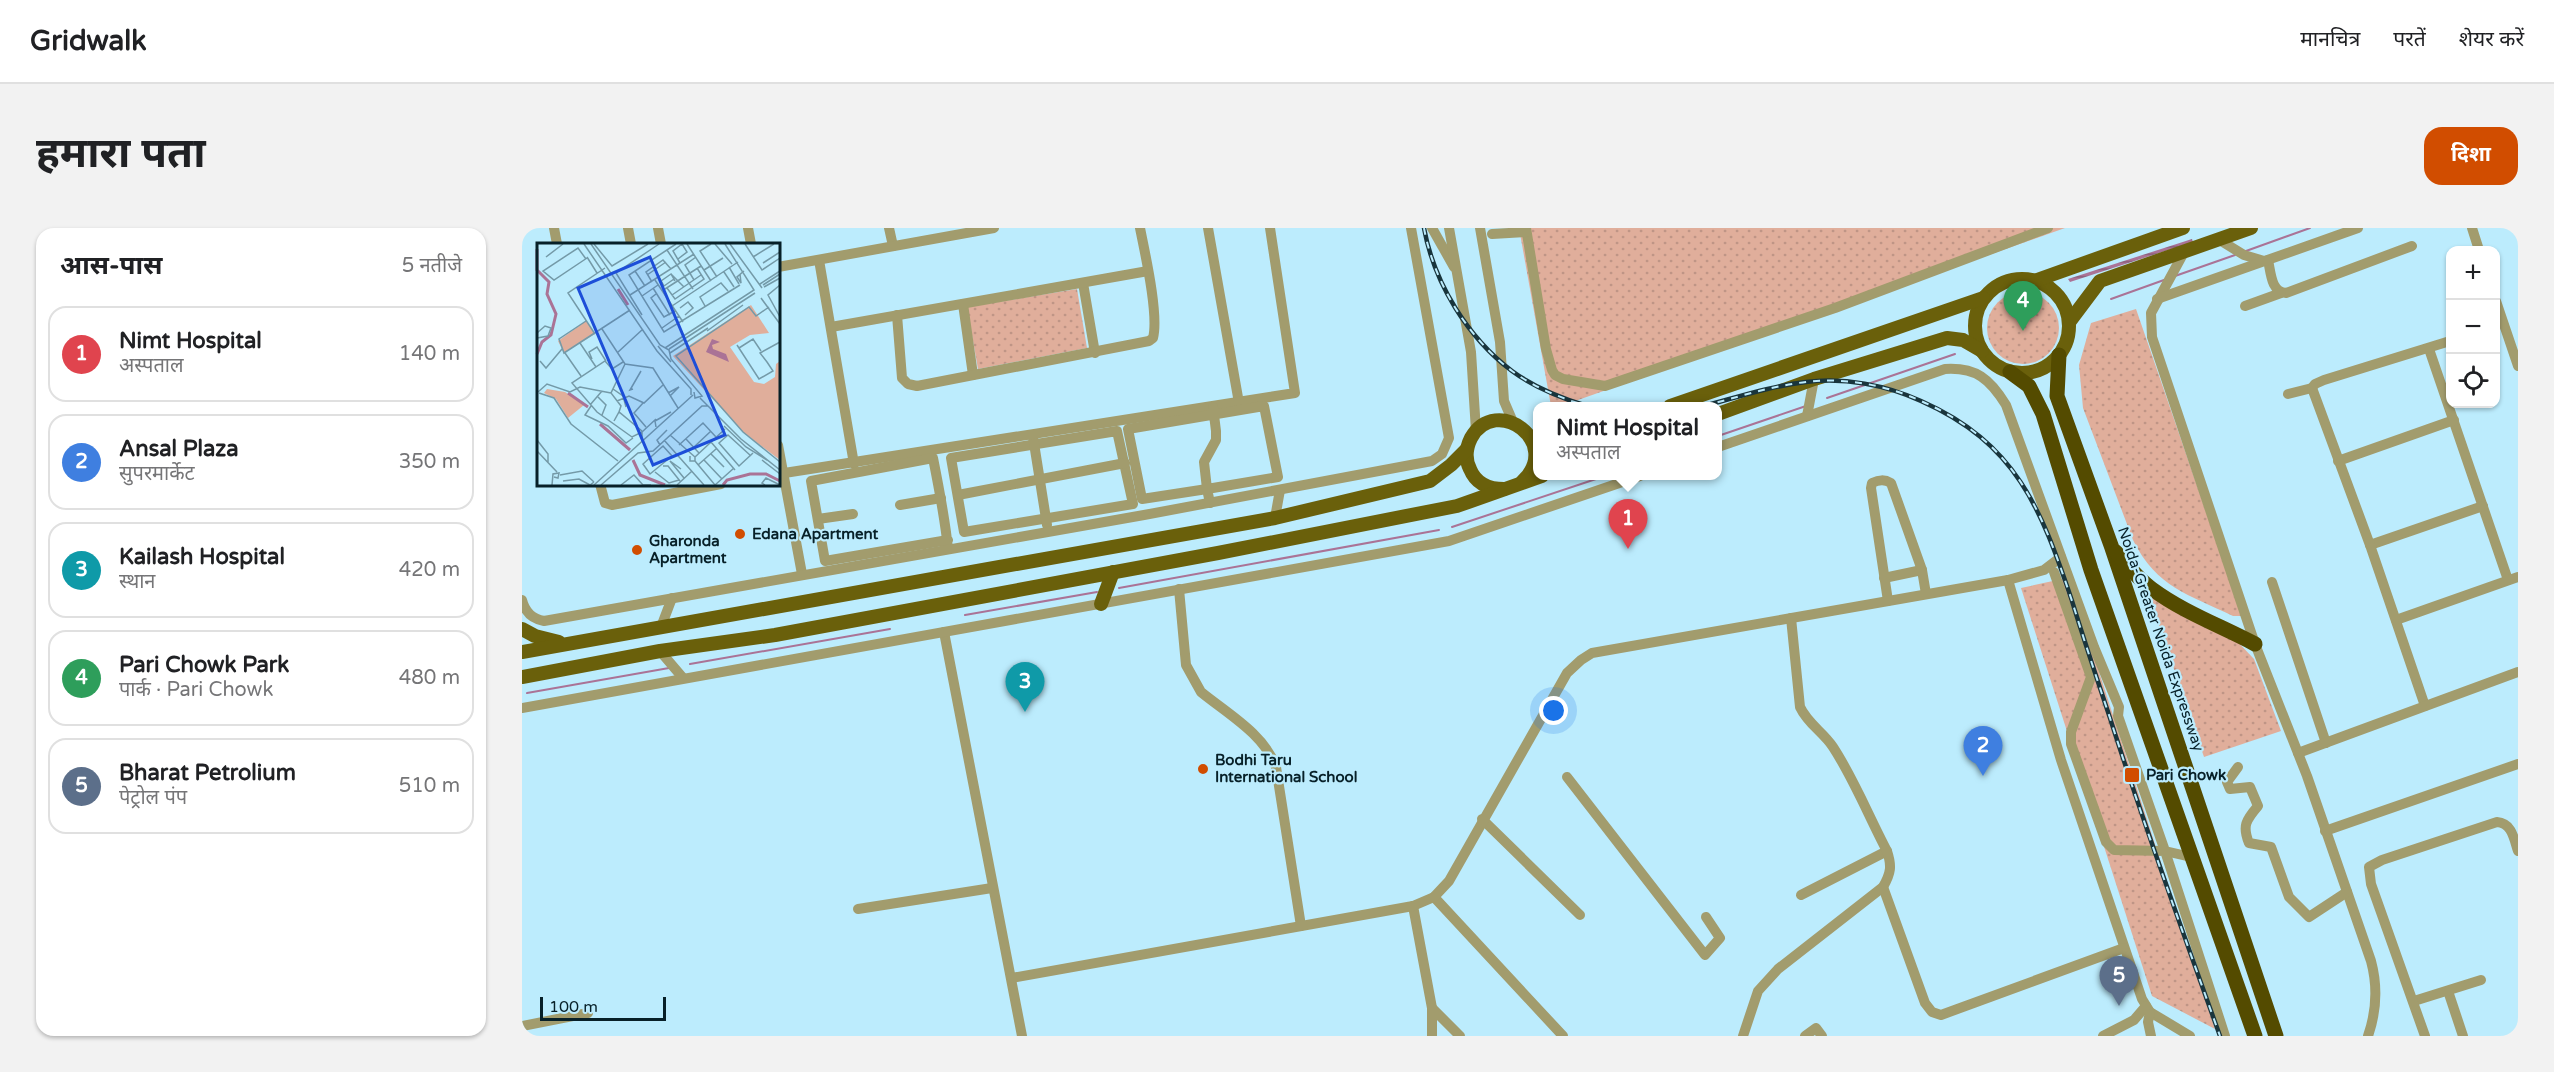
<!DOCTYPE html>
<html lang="hi">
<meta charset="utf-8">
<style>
:root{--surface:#fff;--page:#f2f2f2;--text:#202124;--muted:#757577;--line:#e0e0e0;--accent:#d14d00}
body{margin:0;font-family:"Varela Round","Noto Sans Devanagari",sans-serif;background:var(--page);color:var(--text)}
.controls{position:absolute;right:18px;top:18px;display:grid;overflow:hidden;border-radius:12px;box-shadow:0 2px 4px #0004}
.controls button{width:54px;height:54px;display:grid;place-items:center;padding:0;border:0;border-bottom:2px solid var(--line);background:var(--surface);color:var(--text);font:30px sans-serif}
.scale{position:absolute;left:18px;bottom:15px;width:126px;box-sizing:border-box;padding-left:6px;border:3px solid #072028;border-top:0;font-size:16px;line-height:21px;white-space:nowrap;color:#072028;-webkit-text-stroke:4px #bcecfd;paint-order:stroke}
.you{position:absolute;left:1032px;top:483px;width:21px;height:21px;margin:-15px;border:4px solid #fff;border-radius:50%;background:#1a73e8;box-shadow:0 0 0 9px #1a73e833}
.badge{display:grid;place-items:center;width:39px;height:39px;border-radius:50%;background:var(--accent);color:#fff;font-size:20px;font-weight:700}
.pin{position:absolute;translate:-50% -50px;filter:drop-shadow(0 2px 3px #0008)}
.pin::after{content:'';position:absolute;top:32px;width:21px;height:18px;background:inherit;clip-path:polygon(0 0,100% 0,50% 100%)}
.popup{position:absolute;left:1011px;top:174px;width:189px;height:78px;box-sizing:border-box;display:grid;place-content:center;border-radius:12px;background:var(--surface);filter:drop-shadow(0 2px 4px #0005);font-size:20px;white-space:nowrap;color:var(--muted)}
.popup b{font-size:22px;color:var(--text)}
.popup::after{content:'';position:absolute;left:50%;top:100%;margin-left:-12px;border:12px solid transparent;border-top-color:var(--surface)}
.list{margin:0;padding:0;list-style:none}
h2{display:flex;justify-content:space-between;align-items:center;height:78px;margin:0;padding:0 24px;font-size:26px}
h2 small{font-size:20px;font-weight:400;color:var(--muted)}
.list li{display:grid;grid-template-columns:39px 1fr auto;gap:18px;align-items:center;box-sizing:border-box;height:96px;margin:0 12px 12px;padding:0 12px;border:2px solid var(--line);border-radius:18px}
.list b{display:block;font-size:22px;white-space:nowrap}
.list p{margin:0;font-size:20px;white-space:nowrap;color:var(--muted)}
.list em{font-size:20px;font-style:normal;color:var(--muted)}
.icon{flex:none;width:33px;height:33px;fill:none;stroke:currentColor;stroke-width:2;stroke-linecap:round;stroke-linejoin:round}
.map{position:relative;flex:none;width:1996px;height:808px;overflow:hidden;border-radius:18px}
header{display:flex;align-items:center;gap:36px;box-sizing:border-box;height:84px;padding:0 30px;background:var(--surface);border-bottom:2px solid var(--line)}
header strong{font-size:28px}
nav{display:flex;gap:33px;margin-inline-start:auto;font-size:21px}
.intro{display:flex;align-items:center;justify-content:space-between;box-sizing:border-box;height:144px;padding:0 36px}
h1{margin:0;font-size:42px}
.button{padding:15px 27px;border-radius:18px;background:var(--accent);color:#fff;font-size:21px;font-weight:700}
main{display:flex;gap:36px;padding:0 36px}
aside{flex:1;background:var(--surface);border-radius:18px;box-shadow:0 2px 4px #0004}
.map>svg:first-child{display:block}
.grass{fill:url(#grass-dots)}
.water{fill:url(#water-rules)}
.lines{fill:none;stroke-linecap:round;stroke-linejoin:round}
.stream{stroke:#aa7396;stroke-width:2}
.minor{stroke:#a29c6d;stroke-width:10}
.major{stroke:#6a600b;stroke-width:14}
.highway{stroke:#544b00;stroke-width:15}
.rail-casing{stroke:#19353d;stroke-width:4.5}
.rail{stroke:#bcecfd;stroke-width:2;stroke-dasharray:7;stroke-linecap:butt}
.poi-dot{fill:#d14d00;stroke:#bcecfd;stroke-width:2}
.labels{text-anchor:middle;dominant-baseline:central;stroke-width:4.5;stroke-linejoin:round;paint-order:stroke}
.poi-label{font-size:15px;font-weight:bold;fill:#072028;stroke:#bcecfd;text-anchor:start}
.street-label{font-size:15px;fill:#072028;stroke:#bcecfd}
.inset-river{fill:none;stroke:#aa7396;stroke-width:3}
.inset-road{fill:none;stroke:#749aa8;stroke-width:1.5}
.view{fill:#1d4ed8;fill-opacity:0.15;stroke:#1d4ed8;stroke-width:3}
.inset-edge{fill:none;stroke:#072028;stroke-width:3}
</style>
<header>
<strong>Gridwalk</strong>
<nav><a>मानचित्र</a><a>परतें</a><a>शेयर करें</a></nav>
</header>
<div class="intro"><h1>हमारा पता</h1><a class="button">दिशा</a></div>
<main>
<aside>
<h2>आस-पास<small>5 नतीजे</small></h2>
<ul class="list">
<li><span class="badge" style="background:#e0444e">1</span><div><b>Nimt Hospital</b><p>अस्पताल</p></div><em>140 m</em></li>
<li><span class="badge" style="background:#3f7fe0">2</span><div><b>Ansal Plaza</b><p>सुपरमार्केट</p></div><em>350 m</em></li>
<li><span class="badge" style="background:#0f9aa8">3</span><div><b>Kailash Hospital</b><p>स्थान</p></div><em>420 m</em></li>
<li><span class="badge" style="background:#2e9e5b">4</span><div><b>Pari Chowk Park</b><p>पार्क · Pari Chowk</p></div><em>480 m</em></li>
<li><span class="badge" style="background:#5c6f8a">5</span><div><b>Bharat Petrolium</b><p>पेट्रोल पंप</p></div><em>510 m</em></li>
</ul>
</aside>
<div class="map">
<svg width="1996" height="808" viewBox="0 0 1996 808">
<defs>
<pattern id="grass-dots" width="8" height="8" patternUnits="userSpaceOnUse" patternTransform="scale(1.5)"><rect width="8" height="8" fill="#e0ae9b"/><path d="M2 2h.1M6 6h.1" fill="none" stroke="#bf9586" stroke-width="1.8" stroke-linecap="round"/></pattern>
<pattern id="water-rules" width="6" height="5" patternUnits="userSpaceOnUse" patternTransform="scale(1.5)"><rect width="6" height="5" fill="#aa7396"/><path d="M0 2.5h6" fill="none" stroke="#885e7a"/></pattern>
</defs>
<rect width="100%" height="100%" fill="#bcecfd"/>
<!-- grass -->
<g class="grass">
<polygon points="997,0 1543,0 1039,178 1029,178"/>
<polygon points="555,61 565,120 456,141 445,79"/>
<circle cx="1501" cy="100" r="36"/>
<path d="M1614 81 1720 388H1711C1666 366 1635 360 1611 312L1561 180 1557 137 1569 95Z"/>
<polygon points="1540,351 1550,361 1693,801 1630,768 1499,360"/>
<polygon points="1627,368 1711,409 1732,431 1759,503 1682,529"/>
</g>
<!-- water -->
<polygon class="water" points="1670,11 1671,14 1548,54 1546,51"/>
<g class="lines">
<!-- stream -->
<g class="stream">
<polyline points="1724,23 1788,0"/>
<polyline points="1653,48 1713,27"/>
<polyline points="1589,71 1642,52"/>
<polyline points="1305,170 1433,126"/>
<polyline points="1196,208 1284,178"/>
<polyline points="930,299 1083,248"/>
<polyline points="597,360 917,302"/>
<polyline points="443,387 575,364"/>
<polyline points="168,436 368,401"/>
<polyline points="5,465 147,440"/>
</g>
<!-- minor -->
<g class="minor">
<polyline points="32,0 35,16"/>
<polyline points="106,0 109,16"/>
<polyline points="136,0 139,16"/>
<polyline points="226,0 229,16"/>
<polyline points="367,0 371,18"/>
<polyline points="686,0 717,175"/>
<polyline points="910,0 932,39"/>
<polyline points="927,0 949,124 954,203"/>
<polyline points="958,0 978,114 982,173 991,194"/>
<polyline points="1004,0 1024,121 1030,142 1033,147 1041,151 1083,158 1313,80 1526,0"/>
<polyline points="1950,0 1957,22"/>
<polyline points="970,6 1004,4"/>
<polyline points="1696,11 1722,27 1742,33"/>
<path d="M1661 26 1629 85 1630 109 1733 416 1785 548 1849 733C1856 759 1855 782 1846 808"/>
<polyline points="297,32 332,236"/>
<path d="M1746 32C1749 45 1749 64 1764 65L1890 18"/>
<polyline points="256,39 472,0"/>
<polyline points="561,55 573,125"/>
<polyline points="1635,71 1836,0"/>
<polyline points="1974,73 1996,138"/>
<polyline points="441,76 451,147"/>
<polyline points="1723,78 1759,65"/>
<path d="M375 87 380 150 386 156 395 158 627 113 631 110C637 87 623 25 618 0"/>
<polyline points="309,99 626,43"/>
<polyline points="1907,121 1986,352"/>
<polyline points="1766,166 1790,160"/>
<polyline points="1285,188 1292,151"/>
<polygon points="595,203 611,276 442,304 429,230"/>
<polyline points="511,209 525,297"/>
<polyline points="256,217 280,346"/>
<path d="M1196 219 1423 141C1454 139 1468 151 1484 177L1572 419 1597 479 1596 488 1643 623 1669 629"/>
<polyline points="1816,233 1932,192"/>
<polyline points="256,246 773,165 748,0"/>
<polyline points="78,256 83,275 90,277 199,256"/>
<polyline points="436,267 603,235"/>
<polyline points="688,275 685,261 620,271 606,201 742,178 756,249 685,261 682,234 694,212 694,203 691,179"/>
<polyline points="378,277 419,270"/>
<polyline points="753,290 758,262"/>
<polyline points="296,291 331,286"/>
<path d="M426 312 303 333 289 253 411 230C417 260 423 290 426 321"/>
<polyline points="1848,317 1961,278"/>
<polyline points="1532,344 1569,449 1549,504 1549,516 1584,614 1592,622 1643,623 1703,808"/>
<polyline points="1362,350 1400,342"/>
<polyline points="1486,352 1539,532 1620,771 1628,784 1668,808"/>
<polyline points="1750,354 1804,515"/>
<path d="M657 361 664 437 679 464C706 486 742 506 754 539L779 698"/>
<path d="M0 372C3 384 10 391 22 393L622 287 910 233 920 226 927 210 889 0"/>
<path d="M1366 373 1349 260 1350 255C1357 252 1362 251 1369 255L1400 342 1404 366"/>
<polyline points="1874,392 1996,349"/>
<polyline points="139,399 150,370"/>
<polyline points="422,404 500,808"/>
<polyline points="138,423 161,450"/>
<polyline points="1903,478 1848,317 1790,160 1793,156 1802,152 1928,113"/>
<polyline points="0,480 927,313 1118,248"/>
<polyline points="1776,525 1996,444"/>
<path d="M1716 539 1705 554 1708 561 1728 559 1736 578C1724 592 1720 598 1727 615L1749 619 1767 669 1787 689 1825 664"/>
<polyline points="1045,549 1183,727 1198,710 1184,689"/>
<polyline points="960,591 1058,687"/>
<polyline points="1803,603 1996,536"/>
<polyline points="1361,659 1403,775 1410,784 1419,787 1602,720"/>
<polyline points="1279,667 1365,623"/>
<polyline points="912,669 1041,808"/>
<polyline points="891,678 910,780 910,808"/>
<polyline points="336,681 470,660"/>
<polyline points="490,750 891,678 912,669 927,653 1045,445 1059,432 1070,425 1486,352 1522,342 1539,329"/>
<polyline points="1926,763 1941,808"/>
<polyline points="1892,773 1959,752"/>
<polyline points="910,780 938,808"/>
<polyline points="1628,784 1626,794 1629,808"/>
<polyline points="0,798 66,785"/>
<path d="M1221 808 1236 763 1256 741 1361 659C1369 645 1370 638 1365 623 1347 589 1332 551 1311 519 1301 504 1286 496 1278 479L1269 390"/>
<polyline points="1283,808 1294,800 1300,808"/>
<polyline points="1581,808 1612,792 1624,778"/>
<path d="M1903 808 1849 656 1847 639 1860 632 1975 594C1990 595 1992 611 1996 623"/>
</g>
<!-- major -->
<g class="major">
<circle cx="1500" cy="98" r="47"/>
<polyline points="1515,52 1661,0"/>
<polyline points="1548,93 1578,53 1729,0"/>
<polyline points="1148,178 1461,70"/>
<polyline points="1196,186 1292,151 1425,110 1441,112 1460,123"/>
<path d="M982 261C967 261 954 256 948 241 943 231 944 220 949 210 974 165 1042 215 1000 254"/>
<polyline points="579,376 591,344"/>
<polyline points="0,401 13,408 37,414"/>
<polyline points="0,424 753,290 908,253 929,237 945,221"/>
<polyline points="0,449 138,423 253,407 696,325 935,278 1020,248"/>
</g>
<!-- highway -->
<g class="highway">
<polyline points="1537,127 1535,168 1590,320 1754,808"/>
<polyline points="1488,144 1507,158 1521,186 1569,342 1733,808"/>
<path d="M1594 324C1605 337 1616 351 1630 361 1661 384 1699 398 1733 416"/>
</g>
<defs>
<g id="rail">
<path d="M902 0C912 55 946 110 990 143 1013 160 1039 170 1065 178"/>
<path d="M1182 178C1216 169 1249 158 1284 154 1322 149 1364 157 1399 173 1494 215 1519 280 1550 373 1562 412 1575 451 1588 490 1622 597 1660 702 1698 808"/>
</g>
</defs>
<!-- rail casing -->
<use href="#rail" class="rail-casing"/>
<!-- rail -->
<use href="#rail" class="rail"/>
</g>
<!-- markers -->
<g class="poi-dot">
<circle cx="218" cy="306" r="6"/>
<circle cx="115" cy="322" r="6"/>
<circle cx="681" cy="541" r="6"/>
<rect x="1602" y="539" width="16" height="16" rx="3"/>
</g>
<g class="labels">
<!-- poi labels -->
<g class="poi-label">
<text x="230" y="306">Edana Apartment</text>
<text x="127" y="313">Gharonda<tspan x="127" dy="17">Apartment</tspan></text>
<text x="693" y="532">Bodhi Taru<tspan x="693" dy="17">International School</tspan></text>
<text x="1624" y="547">Pari Chowk</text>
</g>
<!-- street labels -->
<g class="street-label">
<text transform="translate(1639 411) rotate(71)">Noida-Greater Noida Expressway</text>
</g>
</g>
<!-- overview -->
<g transform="translate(15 15)">
<rect width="243" height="243" fill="#bcecfd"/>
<path d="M214 62 232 90 213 92 193 104 217 139 227 141 238 134 239 121 243 118V217L207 190 136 113ZM49 78 58 91 27 110 21 98ZM10 146 28 149 47 162 31 175 19 156 7 150Z" fill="#e0ae9b"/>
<path d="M175 96 183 99 175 102 176 106 189 111 192 119 169 109Z" fill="#aa7396"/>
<path class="inset-river" d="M0 6V27L12 39 10 51 19 71 14 92 5 99 0 111M81 46 91 62M31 150 51 164M63 181 93 207M96 217 103 232 128 242M186 242 190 237 213 231H229L243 238"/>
<path class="inset-road" d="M47 1 120 108 154 146V152M54 1 123 102 132 107 134 116 165 153 158 155 157 149M57 1 75 23 111 1M139 1 92 32 127 89 203 42M150 1 174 38M174 1 163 8 180 34M178 1 195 21M193 1 225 45M208 1 225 27 243 15M130 7 156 46M9 14 26 1M50 14 60 30M216 14 237 1M49 16 41 5 6 28 17 37 50 15M141 16 150 9 145 1M143 20 136 8 145 1M226 20 243 9M192 24 202 41M167 27 186 15M98 28 108 43M187 29 197 44M134 31 147 44M203 31 204 40 200 34 207 28M110 32 129 19M122 34 127 43 137 36M118 37 146 79M157 37 148 22 159 14M124 38 134 31 138 38M115 39 109 29 126 17 134 26M223 41 243 28M226 42 243 31M243 42 231 52 243 74M227 44 243 35M116 45 133 72M130 45 138 56 167 36 160 25M128 46 164 23M119 51 114 55 127 74 138 68M93 52 157 11M135 52 164 32M105 53 121 42M224 55 243 81M135 63 201 19M168 63 163 54 184 40 191 48M232 64 219 73 212 64 139 113 206 189 243 219M143 65 151 59 156 65 148 72M105 72 79 30 122 1M49 78 22 96 27 110 93 67M125 85 142 73M65 86 88 121 116 125 141 165M170 88 206 62M0 90 8 83 14 85 11 93 0 95M58 91 31 50 68 25M43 100 59 124M200 102 222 136 236 128 230 119M121 103 134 119M128 105 217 47 188 1M202 105 216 96 224 108M132 106 218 50M28 110 44 133M80 110 106 86M133 110 171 85M55 116 52 109 60 104 69 118M3 118 9 125 25 106M86 119 75 126 68 118 35 140 60 169 95 194 105 189M230 119 223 110 243 99M76 146 86 153 89 164M96 146 93 147 104 128M1 149 10 141 33 149 43 144 74 150M2 150 17 155 34 181 81 218M131 150 142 144 133 153M61 154 69 162 65 172M163 155 204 196 243 227M80 158 92 153 107 160 126 142M106 160 97 170 109 184M53 162 65 148M54 163 48 172 71 183 89 200 96 195M82 169 84 163 74 150 88 121M77 178 82 169 105 188M187 183 209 204 230 217M119 184 118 178 134 169M133 192 158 214V218H153V213M149 196 162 210M0 197 11 211V220M105 197V189L119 176M127 197 167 242M174 199 198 227M123 202 120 197 130 187M142 202 166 180 179 194M126 203 135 213 113 231 106 221ZM157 204 174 188M0 208 20 229M174 211 187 224M214 213 191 192 182 200 202 223 216 210M158 214 188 186M167 217 185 236M225 217 243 231M158 218 178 242M161 222 179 206M126 223H131L143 238M144 226 133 218 147 235M118 229 132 240 142 237M23 232 45 228 57 239M26 238 42 236 53 242 57 239M15 242 16 231 22 230 21 235 17 234M57 242 156 152M64 242 101 210 116 208 165 163H171M84 242 97 232 106 242H114M140 242 155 228M178 242 197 225M228 242 225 240 229 235 243 242"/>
<path class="view" d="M113 14 188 192 116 222 41 45Z"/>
<rect width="243" height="243" class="inset-edge"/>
</g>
</svg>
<div class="controls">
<button>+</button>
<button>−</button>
<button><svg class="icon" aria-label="locate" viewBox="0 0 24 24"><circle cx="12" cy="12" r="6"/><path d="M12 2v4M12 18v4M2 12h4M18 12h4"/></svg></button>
</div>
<div class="scale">100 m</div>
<div class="you"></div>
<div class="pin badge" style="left:1106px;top:321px;background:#e0444e">1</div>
<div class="popup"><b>Nimt Hospital</b>अस्पताल</div>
<div class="pin badge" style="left:1461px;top:548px;background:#3f7fe0">2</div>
<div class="pin badge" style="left:503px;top:484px;background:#0f9aa8">3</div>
<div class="pin badge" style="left:1501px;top:103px;background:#2e9e5b">4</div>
<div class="pin badge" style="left:1597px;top:778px;background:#5c6f8a">5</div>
</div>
</main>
